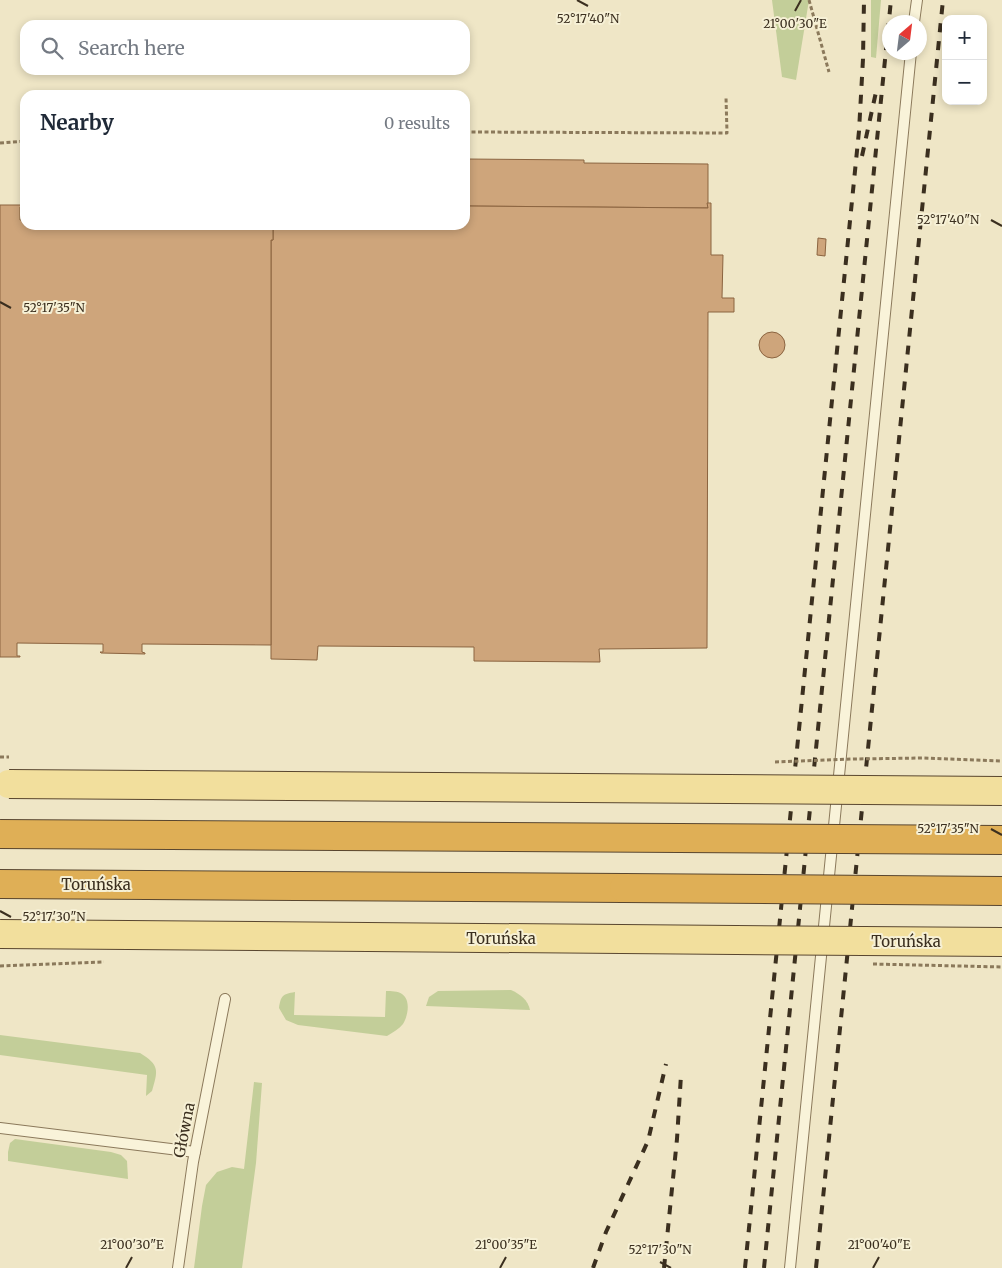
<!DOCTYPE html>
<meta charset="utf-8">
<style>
:root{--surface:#fff;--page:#f6f6f7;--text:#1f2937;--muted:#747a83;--line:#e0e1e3}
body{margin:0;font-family:Merriweather,serif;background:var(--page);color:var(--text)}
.controls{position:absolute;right:15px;top:15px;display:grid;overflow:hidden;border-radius:10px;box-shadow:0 2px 8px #0003}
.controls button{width:45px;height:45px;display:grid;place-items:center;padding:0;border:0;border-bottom:1px solid var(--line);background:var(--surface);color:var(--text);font:25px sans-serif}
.compass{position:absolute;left:882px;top:15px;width:45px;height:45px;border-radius:50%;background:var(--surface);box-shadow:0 2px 8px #0003;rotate:28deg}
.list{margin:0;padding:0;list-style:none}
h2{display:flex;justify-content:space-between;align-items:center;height:65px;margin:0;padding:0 20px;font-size:21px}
h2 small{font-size:16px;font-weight:400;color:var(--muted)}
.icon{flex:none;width:28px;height:28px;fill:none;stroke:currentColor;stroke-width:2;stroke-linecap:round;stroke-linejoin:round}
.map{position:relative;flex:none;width:1002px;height:1268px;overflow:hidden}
.search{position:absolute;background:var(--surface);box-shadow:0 2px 8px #0003;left:20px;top:20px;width:450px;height:55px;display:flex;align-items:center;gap:12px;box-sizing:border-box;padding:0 18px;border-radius:15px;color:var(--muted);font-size:19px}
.panel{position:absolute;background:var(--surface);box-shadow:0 2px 8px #0003;left:20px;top:90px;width:450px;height:140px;border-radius:15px}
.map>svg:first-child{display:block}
.green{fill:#c3ce99}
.building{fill:#cea57b;stroke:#8b6440}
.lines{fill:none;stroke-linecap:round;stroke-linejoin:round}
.service-casing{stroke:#8b795b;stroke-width:12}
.primary-casing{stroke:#59462f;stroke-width:30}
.motorway-casing{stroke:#59462f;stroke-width:30}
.path{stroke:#8b795b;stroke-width:3;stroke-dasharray:4 2.5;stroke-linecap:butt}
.service{stroke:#f9f3d9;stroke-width:10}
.primary{stroke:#f2df9d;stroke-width:28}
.motorway{stroke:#dfaf56;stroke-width:28}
.rail{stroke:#3b2f1f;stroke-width:4;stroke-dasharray:9 9;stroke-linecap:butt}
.primary-bridge-casing{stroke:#59462f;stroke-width:30;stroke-linecap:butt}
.motorway-bridge-casing{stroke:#59462f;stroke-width:30;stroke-linecap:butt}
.path-bridge{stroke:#8b795b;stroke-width:3;stroke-dasharray:4 2.5;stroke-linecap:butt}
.primary-bridge{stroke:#f2df9d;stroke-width:28}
.motorway-bridge{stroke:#dfaf56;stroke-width:28}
.ticks{fill:none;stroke:#3b2f1f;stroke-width:2}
.labels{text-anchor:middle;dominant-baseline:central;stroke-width:4;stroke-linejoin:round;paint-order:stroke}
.street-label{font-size:15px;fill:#3b2f1f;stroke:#f6f0d5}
.ticks-label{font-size:12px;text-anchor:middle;fill:#3b2f1f;stroke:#f6f0d5;stroke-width:4;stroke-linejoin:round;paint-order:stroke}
</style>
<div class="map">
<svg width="1002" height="1268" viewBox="0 0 1002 1268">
<rect width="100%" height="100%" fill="#efe6c6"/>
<!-- green -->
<g class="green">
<polygon points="772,0 809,0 796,80 782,77"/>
<polygon points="871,0 881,0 876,58 871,57"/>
<path d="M511 990C520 994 528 1000 530 1010L426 1006 429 997 438 991Z"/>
<path d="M386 991C391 991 398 991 402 994 411 1000 408 1016 403 1024 399 1029 393 1032 387 1036L298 1025 286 1020 279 1008C281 996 282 994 295 992L294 1015 385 1017Z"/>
<path d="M0 1035 140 1053C160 1065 158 1071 152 1091L146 1096 147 1075 0 1055Z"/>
<polygon points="254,1082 262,1083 256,1163 242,1268 194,1268 202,1206 206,1185 217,1172 232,1167 244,1169"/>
<polygon points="15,1139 111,1152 121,1155 127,1161 128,1179 8,1161 8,1152 10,1143"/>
</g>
<!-- building -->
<g class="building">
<polygon points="465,159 584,160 584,163 708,164 708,208 465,206"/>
<polygon points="707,203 711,203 711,255 723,255 722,298 734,298 734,312 708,312 707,648 599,649 600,662 474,661 474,647 318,646 317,660 271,659 271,240 273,240 273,225 465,225 465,206 708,208"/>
<polygon points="0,205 22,205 22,207 20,207 20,220 25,220 25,225 273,225 273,240 271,240 271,645 142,644 142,652 145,653 145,654 101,653 100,652 103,652 103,644 17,643 17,656 20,656 20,657 0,657"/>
<polygon points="818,238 826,239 825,256 817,255"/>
<circle cx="772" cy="345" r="13"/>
</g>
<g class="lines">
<defs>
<g id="service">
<polyline points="914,22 917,0"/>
<polyline points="0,1128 195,1152"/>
<polyline points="178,1268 193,1162 225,999"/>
<polyline points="790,1268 911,52"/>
</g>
<polyline id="primary" points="863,941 1002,942"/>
<polyline id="motorway" points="0,884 624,888"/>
</defs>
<!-- service casing -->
<use href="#service" class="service-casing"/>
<!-- primary casing -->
<use href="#primary" class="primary-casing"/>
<!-- motorway casing -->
<use href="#motorway" class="motorway-casing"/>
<!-- path -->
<g class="path">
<polyline points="809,0 829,72"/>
<polyline points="465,132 727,133 726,97"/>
<polyline points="0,143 25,141"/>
</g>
<!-- service -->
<use href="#service" class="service"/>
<!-- primary -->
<use href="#primary" class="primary"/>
<!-- motorway -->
<use href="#motorway" class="motorway"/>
<!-- rail -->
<g class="rail">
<polyline points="862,156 876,92"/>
<polyline points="593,1268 606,1232 648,1141 666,1064"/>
<polyline points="664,1268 677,1139 681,1075"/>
<polyline points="745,1268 859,131 863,59 864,0"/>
<polyline points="764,1268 891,0"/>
<polyline points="816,1268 943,0"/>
</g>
<defs>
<g id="primary-bridge">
<polyline points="9,784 1002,791"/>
<polyline points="0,934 863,941"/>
</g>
<g id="motorway-bridge">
<polyline points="0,834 1002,840"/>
<polyline points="624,888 1002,891"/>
</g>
</defs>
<!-- primary-bridge casing -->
<use href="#primary-bridge" class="primary-bridge-casing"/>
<!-- motorway-bridge casing -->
<use href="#motorway-bridge" class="motorway-bridge-casing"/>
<!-- path-bridge -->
<g class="path-bridge">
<polyline points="0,757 9,757"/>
<polyline points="775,762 853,759 924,758 1002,761"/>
<polyline points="873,964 1002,967"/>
<polyline points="0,966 104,962"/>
</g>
<!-- primary-bridge -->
<use href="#primary-bridge" class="primary-bridge"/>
<!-- motorway-bridge -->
<use href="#motorway-bridge" class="motorway-bridge"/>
</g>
<!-- ticks -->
<path class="ticks" d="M577 0 588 6M795 11 801 0M991 220 1002 226M0 302 11 308M991 829 1002 835M0 911 11 917M660 1262 671 1268M126 1268 132 1257M500 1268 506 1257M873 1268 879 1257"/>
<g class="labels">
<!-- street labels -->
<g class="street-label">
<text x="96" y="884">Toruńska</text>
<text x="501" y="938">Toruńska</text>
<text x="906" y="941">Toruńska</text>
<text transform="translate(184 1130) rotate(-79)">Główna</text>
</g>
</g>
<g class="ticks-label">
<text x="588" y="23">52°17'40"N</text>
<text x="795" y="28">21°00'30"E</text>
<text x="948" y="224">52°17'40"N</text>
<text x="54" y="312">52°17'35"N</text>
<text x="948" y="833">52°17'35"N</text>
<text x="54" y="921">52°17'30"N</text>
<text x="132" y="1249">21°00'30"E</text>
<text x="506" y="1249">21°00'35"E</text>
<text x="879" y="1249">21°00'40"E</text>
<text x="660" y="1254">52°17'30"N</text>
</g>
</svg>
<div class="controls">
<button>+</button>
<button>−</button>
</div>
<svg class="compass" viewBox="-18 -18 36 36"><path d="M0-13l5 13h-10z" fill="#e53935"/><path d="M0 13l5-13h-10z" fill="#747a83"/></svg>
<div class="search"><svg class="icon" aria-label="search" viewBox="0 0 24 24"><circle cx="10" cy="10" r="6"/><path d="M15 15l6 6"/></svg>Search here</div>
<section class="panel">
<h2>Nearby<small>0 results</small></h2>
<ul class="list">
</ul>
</section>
</div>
